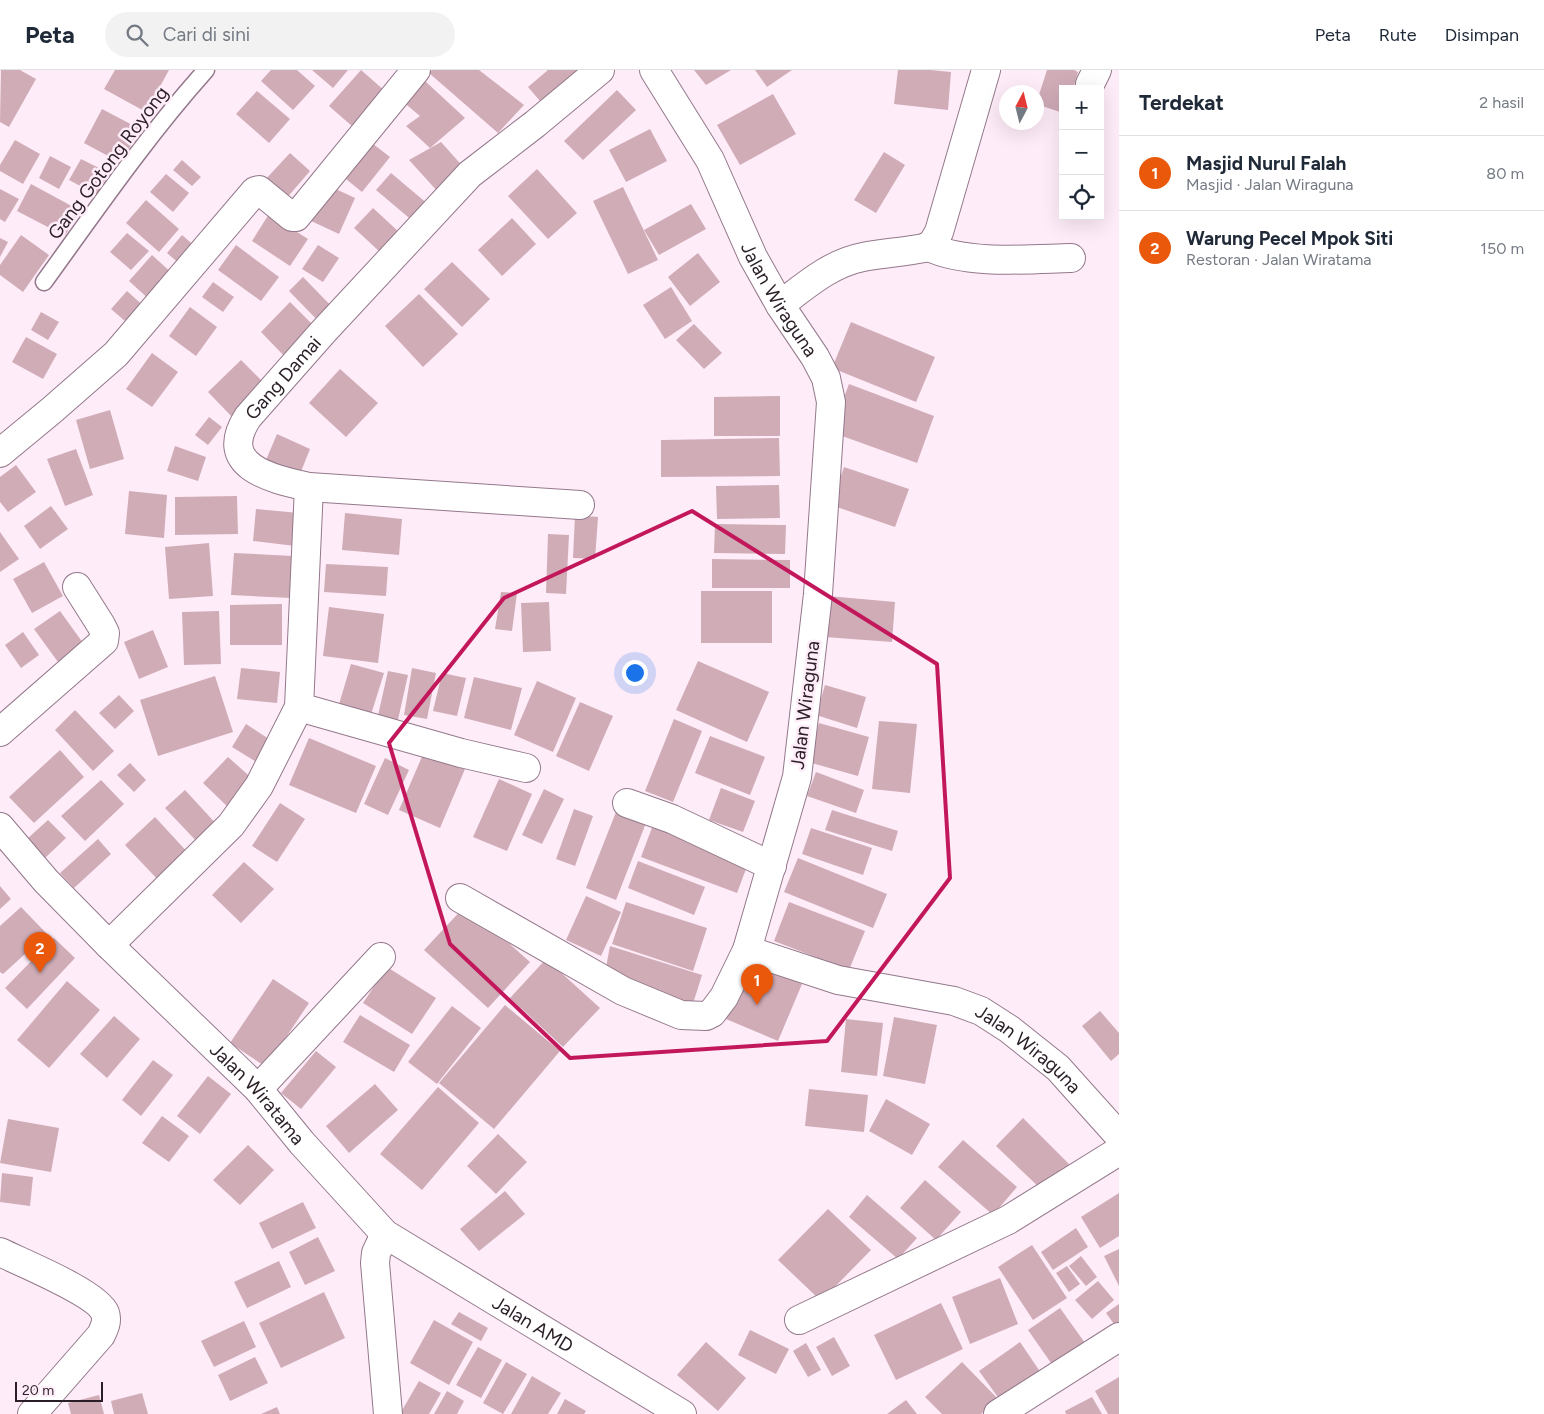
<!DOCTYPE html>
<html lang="id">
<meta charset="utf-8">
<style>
:root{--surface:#fff;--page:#f2f2f3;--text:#1f2937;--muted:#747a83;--line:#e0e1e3;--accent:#ea580c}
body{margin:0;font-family:Figtree,sans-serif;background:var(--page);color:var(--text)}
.controls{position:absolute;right:15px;top:15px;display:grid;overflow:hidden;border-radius:0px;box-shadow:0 5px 20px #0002}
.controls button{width:45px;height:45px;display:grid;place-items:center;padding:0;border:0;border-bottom:1px solid var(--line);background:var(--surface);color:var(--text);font:25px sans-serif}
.compass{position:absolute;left:999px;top:15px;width:45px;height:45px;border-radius:50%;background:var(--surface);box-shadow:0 5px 20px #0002;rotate:7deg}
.scale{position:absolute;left:15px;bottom:12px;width:88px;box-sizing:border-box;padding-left:5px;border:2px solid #2a1f27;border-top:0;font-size:14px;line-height:18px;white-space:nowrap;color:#2a1f27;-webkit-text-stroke:4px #ffecf9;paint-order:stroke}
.you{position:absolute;left:634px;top:602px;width:18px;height:18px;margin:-12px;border:4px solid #fff;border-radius:50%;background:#1a73e8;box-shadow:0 0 0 8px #1a73e833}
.badge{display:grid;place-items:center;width:32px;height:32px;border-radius:50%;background:var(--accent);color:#fff;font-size:16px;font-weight:700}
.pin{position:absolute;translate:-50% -41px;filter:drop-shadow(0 1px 2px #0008)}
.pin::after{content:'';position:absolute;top:26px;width:18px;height:15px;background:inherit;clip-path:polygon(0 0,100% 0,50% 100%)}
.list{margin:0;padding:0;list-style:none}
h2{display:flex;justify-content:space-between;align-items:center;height:65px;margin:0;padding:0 20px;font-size:21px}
h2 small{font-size:16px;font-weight:400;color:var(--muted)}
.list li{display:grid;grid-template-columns:32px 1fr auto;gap:15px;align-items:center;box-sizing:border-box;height:75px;padding:0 20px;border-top:1px solid var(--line)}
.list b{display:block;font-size:19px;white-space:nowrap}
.list p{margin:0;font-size:16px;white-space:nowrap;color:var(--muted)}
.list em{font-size:16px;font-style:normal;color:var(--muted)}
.icon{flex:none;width:28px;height:28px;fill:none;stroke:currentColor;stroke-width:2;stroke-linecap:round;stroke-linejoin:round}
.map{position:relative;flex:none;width:1119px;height:1344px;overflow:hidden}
header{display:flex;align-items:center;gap:30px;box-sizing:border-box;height:70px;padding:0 25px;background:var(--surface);border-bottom:1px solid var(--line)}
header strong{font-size:24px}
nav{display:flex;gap:28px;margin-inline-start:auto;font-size:18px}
.search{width:350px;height:45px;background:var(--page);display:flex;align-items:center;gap:12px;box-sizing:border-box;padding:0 18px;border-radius:28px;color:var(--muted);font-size:19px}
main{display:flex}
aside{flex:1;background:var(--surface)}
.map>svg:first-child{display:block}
.building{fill:#d0acb7}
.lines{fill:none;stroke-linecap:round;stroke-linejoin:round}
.service-casing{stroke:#93788b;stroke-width:19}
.minor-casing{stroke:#93788b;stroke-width:30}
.service{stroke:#fff;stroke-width:16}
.minor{stroke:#fff;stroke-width:28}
.marked{fill:none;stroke:#c2185b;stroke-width:4;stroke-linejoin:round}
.labels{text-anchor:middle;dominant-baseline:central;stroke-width:5;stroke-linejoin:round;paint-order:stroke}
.street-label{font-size:19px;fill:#2a1f27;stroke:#ffecf9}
</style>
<header>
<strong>Peta</strong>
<div class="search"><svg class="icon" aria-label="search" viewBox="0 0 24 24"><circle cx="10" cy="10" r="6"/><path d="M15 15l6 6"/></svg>Cari di sini</div>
<nav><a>Peta</a><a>Rute</a><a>Disimpan</a></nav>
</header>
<main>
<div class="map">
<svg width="1119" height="1344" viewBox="0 0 1119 1344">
<rect width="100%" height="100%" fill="#ffecf9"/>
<!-- building -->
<g class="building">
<polygon points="1,0 20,0 36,9 9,57 0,52"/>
<polygon points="115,0 169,0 146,42 104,19"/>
<polygon points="271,0 297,0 315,16 293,40 261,11"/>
<polygon points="312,0 348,0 333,18"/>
<polygon points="361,0 385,21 353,57 329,36"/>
<polygon points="432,0 479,0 524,35 498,63 429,3"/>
<polygon points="548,0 590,0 546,38 528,17"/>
<polygon points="694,0 731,0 706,15"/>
<polygon points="755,0 792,0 767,17"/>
<polygon points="898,0 930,0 951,2 948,40 894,34"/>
<polygon points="1047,0 1074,0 1078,2 1073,19 1063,19 1063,43 1036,34"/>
<polygon points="425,11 465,48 430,78 406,56 420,46 402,31"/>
<polygon points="617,20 636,40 583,90 564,71"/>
<polygon points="257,21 290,49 269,73 236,44"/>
<polygon points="773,24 796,64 740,95 717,55"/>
<polygon points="102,39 140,59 121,93 84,73"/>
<polygon points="650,59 667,91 626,112 609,80"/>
<polygon points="15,70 40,84 23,114 0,101 0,95"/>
<polygon points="368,70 390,87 362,122 341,105"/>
<polygon points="441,72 466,100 439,123 409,90"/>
<polygon points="884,82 905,95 876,143 854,130"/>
<polygon points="290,83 310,101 285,130 264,111"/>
<polygon points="50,86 71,97 59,119 39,108"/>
<polygon points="81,89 109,103 97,125 69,110"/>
<polygon points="182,90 201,107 192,116 173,100"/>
<polygon points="537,99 577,143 548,169 508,126"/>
<polygon points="391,103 429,135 414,152 376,120"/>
<polygon points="166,104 189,123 173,142 150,122"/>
<polygon points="31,114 79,140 65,166 17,141"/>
<polygon points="327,115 355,128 339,164 309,150"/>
<polygon points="623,117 658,190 628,204 593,131"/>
<polygon points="0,119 19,129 5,152 0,149"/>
<polygon points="146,130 179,159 159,182 126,153"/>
<polygon points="691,134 706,159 659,185 644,160"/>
<polygon points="373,138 399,162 380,182 354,158"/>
<polygon points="269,144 308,169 290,196 252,171"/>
<polygon points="512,148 536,174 502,206 478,180"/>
<polygon points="127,163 149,181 131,200 110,182"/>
<polygon points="21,165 49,185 23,222 0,205 0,195"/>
<polygon points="182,165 198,179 182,196 167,183"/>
<polygon points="0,168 8,172 0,187"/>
<polygon points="236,175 279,207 261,231 218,200"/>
<polygon points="318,175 339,188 323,212 302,199"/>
<polygon points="698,183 720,212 690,236 668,207"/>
<polygon points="152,185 174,205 151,231 129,211"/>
<polygon points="452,192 490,229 462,257 424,219"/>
<polygon points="303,207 339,244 325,258 289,221"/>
<polygon points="213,212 234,227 223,242 202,227"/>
<polygon points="671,217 692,251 665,269 643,235"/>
<polygon points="127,221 148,240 132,257 111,239"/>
<polygon points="419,224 458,264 423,297 385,256"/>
<polygon points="290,232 318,260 288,290 261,262"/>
<polygon points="190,237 217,257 196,286 169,266"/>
<polygon points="41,242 59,252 48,270 31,260"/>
<polygon points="851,252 935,287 916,332 832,298"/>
<polygon points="694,254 722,283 704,299 676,270"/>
<polygon points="26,267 57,284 43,309 12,292"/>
<polygon points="152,283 178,302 152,337 126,319"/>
<polygon points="241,290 267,316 234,349 208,322"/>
<polygon points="340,299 378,333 346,367 309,333"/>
<polygon points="849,314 934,346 917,393 831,362"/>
<polygon points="780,326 780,366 714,366 714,327"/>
<polygon points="110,340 124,389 90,399 76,350"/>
<polygon points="209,347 222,357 208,375 195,365"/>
<polygon points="277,364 310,379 300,404 266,390"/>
<polygon points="779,368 780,406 661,407 661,370"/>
<polygon points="175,376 206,387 198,411 167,401"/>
<polygon points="76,379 93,425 65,436 47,389"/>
<polygon points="16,395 36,422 8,442 0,432 0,407"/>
<polygon points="844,397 909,419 895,457 831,435"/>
<polygon points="779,415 780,448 717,449 716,416"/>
<polygon points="129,421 167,425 164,468 125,464"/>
<polygon points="237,426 238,464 175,465 175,427"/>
<polygon points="51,436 68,459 40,479 24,456"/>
<polygon points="256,439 299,443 295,476 253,471"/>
<polygon points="345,443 402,449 399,485 342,480"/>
<polygon points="575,445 598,447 595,489 573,488"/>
<polygon points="715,454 786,455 785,484 714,483"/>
<polygon points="0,462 19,489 0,502"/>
<polygon points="548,464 569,465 566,524 546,523"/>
<polygon points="209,473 213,526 169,529 165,477"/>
<polygon points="234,483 293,486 291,528 231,525"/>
<polygon points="712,489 790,490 790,518 712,518"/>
<polygon points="44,492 63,526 32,543 13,509"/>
<polygon points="326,494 388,497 386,526 324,522"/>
<rect x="701" y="521" width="71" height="52"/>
<polygon points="501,522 517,523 512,561 495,559"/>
<polygon points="828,526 895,532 892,572 825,567"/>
<polygon points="549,532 551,581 523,582 521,533"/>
<polygon points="282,534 282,575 230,575 230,535"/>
<polygon points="329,537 384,544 378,593 323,586"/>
<polygon points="60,541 83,573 58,592 34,559"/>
<polygon points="219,541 221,594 184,595 182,542"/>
<polygon points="153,560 168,597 139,609 124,572"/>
<polygon points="23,562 39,585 21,598 5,575"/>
<polygon points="698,591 769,622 747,672 676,640"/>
<polygon points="351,594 384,603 369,651 337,641"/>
<polygon points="241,598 280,602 277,633 237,629"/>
<polygon points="412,598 436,603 427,649 404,645"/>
<polygon points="388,601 408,605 397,654 377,650"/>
<polygon points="442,603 466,608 457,646 433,641"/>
<polygon points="215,606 233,662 158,686 140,630"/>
<polygon points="474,607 522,618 511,660 464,648"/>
<polygon points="537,611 576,628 553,682 514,665"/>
<polygon points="825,615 866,627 857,658 816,645"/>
<polygon points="119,625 134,641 115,659 99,643"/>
<polygon points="580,632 613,646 589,701 556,686"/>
<polygon points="75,640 114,681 93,701 55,660"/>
<polygon points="674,649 702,661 673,732 645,721"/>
<polygon points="879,651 917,654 910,723 872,719"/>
<polygon points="819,653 869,667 858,706 808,692"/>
<polygon points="246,654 272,671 258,693 232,677"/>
<polygon points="710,666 765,687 750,725 695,703"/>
<polygon points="309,668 376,696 356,743 289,715"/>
<polygon points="60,680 84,707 34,753 9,727"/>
<polygon points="424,682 465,699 440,758 399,740"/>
<polygon points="228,687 255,711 230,739 203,713"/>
<polygon points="385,688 409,700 388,745 364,734"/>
<polygon points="130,693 146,710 134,722 117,705"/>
<polygon points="816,702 864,720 856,743 807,726"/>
<polygon points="499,709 532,724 507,781 473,767"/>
<polygon points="101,710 124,734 85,771 61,746"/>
<polygon points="721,718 755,731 743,762 709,750"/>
<polygon points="544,719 564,729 542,774 522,765"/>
<polygon points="185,720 220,758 201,776 165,738"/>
<polygon points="280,733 305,749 277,792 252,776"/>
<polygon points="574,739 593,746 575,796 556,789"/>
<polygon points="832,740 898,761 892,781 825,760"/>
<polygon points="616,742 646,753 616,830 586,818"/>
<polygon points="155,747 190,785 160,812 125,775"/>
<polygon points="48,750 66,768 45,788 27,769"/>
<polygon points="653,755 749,791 737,823 641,787"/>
<polygon points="811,758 872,778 863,805 802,784"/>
<polygon points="98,769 111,784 74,818 60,803"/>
<polygon points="798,788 887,824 873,858 784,822"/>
<polygon points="638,791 705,817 694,845 628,818"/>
<polygon points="244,792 274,819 241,853 212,825"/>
<polygon points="0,816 11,829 0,839"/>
<polygon points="586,826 621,842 601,886 566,870"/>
<polygon points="626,832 707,858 693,901 612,874"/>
<polygon points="789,832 865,861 849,900 774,871"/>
<polygon points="466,835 530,892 488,938 424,880"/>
<polygon points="21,837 47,864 3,904 0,902 0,856"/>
<polygon points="54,868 75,888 27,939 5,918"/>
<polygon points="610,876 702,905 691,940 604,908"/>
<polygon points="546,889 600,938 563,977 510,928"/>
<polygon points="750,892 802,914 778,971 726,949"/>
<polygon points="387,897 436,928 412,964 363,933"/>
<polygon points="273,909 309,933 266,997 230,973"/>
<polygon points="67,911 100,940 49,998 17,970"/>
<polygon points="505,935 560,981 494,1059 439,1013"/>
<polygon points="452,936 481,958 437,1014 408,992"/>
<polygon points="1100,941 1119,963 1119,984 1111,991 1082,956"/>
<polygon points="360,945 410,975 394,1002 343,972"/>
<polygon points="114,946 140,969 107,1008 80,984"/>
<polygon points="894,947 937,955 925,1014 883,1006"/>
<polygon points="846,949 883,953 877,1006 841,1002"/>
<polygon points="316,981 336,997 301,1039 281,1023"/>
<polygon points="153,990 173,1005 141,1046 122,1030"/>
<polygon points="208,1006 231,1024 200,1064 177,1046"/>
<polygon points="375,1014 398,1040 349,1083 326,1056"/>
<polygon points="438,1017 479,1053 422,1120 380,1084"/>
<polygon points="809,1019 868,1025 864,1062 805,1056"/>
<polygon points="886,1029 930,1054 912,1085 869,1061"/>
<polygon points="162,1046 189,1066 169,1092 142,1073"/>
<polygon points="1023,1048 1069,1094 1043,1121 996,1076"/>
<polygon points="8,1049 59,1058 51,1102 0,1093"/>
<polygon points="498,1064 527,1092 496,1124 467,1096"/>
<polygon points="963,1070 1017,1117 993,1145 938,1097"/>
<polygon points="248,1075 274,1100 240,1135 213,1110"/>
<polygon points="2,1103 33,1107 30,1136 0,1132"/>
<polygon points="925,1110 961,1142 936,1170 900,1138"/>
<polygon points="505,1121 525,1144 479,1181 460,1159"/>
<polygon points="1119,1123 1119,1166 1100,1178 1081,1147"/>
<polygon points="867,1125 917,1168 898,1189 849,1147"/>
<polygon points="303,1132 316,1158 272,1179 259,1153"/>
<polygon points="828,1139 871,1180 821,1231 778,1190"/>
<polygon points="1076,1158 1088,1177 1053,1200 1041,1182"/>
<polygon points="318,1167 335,1201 305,1215 289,1182"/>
<polygon points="1032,1175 1067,1228 1033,1250 998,1197"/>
<polygon points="1119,1179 1119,1216 1104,1186"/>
<polygon points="1081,1186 1097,1207 1086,1216 1069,1196"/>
<polygon points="279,1191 291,1217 247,1238 234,1212"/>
<polygon points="1067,1196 1080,1214 1069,1222 1056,1203"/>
<polygon points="1000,1208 1018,1254 970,1274 952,1227"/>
<polygon points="1098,1211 1114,1230 1092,1249 1075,1230"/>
<polygon points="324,1222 345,1268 281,1298 259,1253"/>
<polygon points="941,1233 963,1279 896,1310 874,1265"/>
<polygon points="1119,1234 1119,1261 1106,1243"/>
<polygon points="1060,1238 1090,1280 1058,1303 1028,1260"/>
<polygon points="459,1242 488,1258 481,1271 451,1254"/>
<polygon points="434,1250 473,1272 449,1315 410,1293"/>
<polygon points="244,1251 256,1277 214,1297 201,1271"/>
<polygon points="750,1260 789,1279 776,1304 738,1285"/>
<polygon points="834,1267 850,1296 832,1306 816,1277"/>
<polygon points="706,1272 746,1308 718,1341 677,1305"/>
<polygon points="1020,1272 1045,1309 1005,1337 979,1301"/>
<polygon points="806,1273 821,1300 808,1307 793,1281"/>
<polygon points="478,1277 502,1290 481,1328 456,1315"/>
<polygon points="255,1287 268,1313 230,1331 218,1305"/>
<polygon points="506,1292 527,1304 503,1344 483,1333"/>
<polygon points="962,1292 998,1329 981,1344 942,1344 925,1327"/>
<polygon points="532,1306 561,1323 548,1344 511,1344"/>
<polygon points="1119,1307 1119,1344 1108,1344 1095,1321"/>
<polygon points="419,1311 441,1323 429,1344 400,1344"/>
<polygon points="447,1321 464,1331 457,1344 434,1344"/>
<polygon points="142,1323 148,1344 114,1344 111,1331"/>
<polygon points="99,1325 104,1344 71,1344 68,1333"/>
<polygon points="1092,1327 1102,1344 1066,1344 1065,1341"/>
<polygon points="565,1329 586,1341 584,1344 557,1344"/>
<polygon points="906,1330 917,1344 887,1344"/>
<polygon points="277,1337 280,1344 261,1344"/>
</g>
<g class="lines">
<defs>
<path id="service" d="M44 212C96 140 147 66 206 0"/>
<g id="minor">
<path id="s1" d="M654 0 710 90 753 187 780 235 815 287 826 308 831 332 818 524 797 707 747 880 838 910 954 931 981 941 1009 959 1058 998 1119 1066"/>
<polyline points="1090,14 1097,0"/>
<path d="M929 177C967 195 1030 189 1071 188"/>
<path d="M780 235C805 216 831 193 863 187 883 183 904 182 924 178L932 174 939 162 986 0"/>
<polyline points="0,383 52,340 116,284 255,121 259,120 292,147 296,147 416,0"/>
<path id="s2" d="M580 435 309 417C273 409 215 397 248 347L323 262 470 104 535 54 600 0"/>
<polyline points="299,637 461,683 526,698"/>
<polyline points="0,662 104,571 105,563 101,555 77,517"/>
<polyline points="627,733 672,749 772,796"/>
<path id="s3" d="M0 757 46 811 109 875 258 1019 302 1073 385 1164 682 1344"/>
<polyline points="460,828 623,921 681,945 706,946 712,943 724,927 747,880"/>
<polyline points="109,875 231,755 259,716 299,637 309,417"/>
<polyline points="258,1019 381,887"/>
<polyline points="385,1164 376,1183 375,1193 388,1344"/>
<path d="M0 1182C22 1193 97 1223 105 1243 108 1251 104 1259 101 1265L32 1344"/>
<polyline points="799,1250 1008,1150 1119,1081"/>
<polyline points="998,1344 1119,1267"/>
</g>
</defs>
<!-- service casing -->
<use href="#service" class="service-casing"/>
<!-- minor casing -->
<use href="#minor" class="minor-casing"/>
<!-- service -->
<use href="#service" class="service"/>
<!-- minor -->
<use href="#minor" class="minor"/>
</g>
<!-- marked area -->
<path class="marked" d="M692 441 937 594 950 808 827 971 570 988 450 874 389 673 504 528Z"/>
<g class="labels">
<!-- street labels -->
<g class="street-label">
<text transform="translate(108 93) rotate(-53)">Gang Gotong Royong</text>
<text stroke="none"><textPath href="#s1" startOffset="262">Jalan Wiraguna</textPath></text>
<text stroke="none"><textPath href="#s2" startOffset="442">Gang Damai</textPath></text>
<text transform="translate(805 635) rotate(-83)">Jalan Wiraguna</text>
<text stroke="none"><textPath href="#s1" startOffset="1238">Jalan Wiraguna</textPath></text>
<text stroke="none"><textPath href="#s3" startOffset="371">Jalan Wiratama</textPath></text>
<text stroke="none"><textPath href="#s3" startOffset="734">Jalan AMD</textPath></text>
</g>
</g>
</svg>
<div class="controls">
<button>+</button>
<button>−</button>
<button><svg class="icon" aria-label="locate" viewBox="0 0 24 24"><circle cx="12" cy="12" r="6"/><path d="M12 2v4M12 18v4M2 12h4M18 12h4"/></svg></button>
</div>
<svg class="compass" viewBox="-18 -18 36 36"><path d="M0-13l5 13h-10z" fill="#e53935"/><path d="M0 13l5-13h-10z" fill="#747a83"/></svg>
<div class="scale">20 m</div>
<div class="you"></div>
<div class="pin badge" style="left:757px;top:935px">1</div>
<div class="pin badge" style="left:40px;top:903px">2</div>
</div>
<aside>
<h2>Terdekat<small>2 hasil</small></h2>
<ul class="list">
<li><span class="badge">1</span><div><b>Masjid Nurul Falah</b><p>Masjid · Jalan Wiraguna</p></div><em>80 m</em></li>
<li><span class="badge">2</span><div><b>Warung Pecel Mpok Siti</b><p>Restoran · Jalan Wiratama</p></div><em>150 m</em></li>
</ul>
</aside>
</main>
